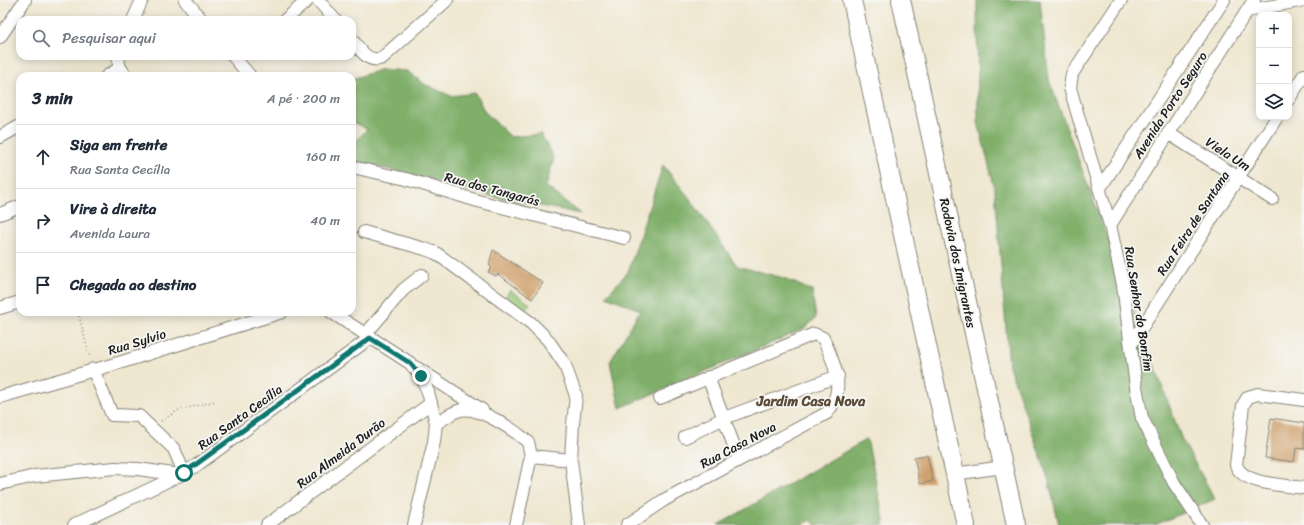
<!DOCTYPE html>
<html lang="pt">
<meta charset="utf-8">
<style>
:root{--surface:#fff;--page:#f2f2f3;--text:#1f2937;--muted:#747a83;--line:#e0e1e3}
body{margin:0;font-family:Sriracha,sans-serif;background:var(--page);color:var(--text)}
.controls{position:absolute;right:12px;top:12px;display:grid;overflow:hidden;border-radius:8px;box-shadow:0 2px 10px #0003}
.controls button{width:36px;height:36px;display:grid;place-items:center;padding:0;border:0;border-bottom:1px solid var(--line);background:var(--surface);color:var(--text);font:20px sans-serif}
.stop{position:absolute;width:12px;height:12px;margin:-9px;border:3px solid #0f766e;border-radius:50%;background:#fff}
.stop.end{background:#0f766e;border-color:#fff;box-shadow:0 1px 4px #0008}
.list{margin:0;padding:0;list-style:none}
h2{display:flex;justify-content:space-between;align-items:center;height:52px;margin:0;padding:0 16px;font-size:17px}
h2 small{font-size:13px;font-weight:400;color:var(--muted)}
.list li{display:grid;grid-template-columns:26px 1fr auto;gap:12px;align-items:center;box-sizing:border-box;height:64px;padding:0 16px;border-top:1px solid var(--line)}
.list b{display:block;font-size:15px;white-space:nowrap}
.list p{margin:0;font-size:13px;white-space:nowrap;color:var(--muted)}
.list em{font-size:13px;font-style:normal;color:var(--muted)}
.icon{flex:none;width:22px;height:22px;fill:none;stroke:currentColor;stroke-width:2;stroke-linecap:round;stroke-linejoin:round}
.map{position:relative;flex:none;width:1304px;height:525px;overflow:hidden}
.search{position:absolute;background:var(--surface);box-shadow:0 2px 10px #0003;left:16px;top:16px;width:340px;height:44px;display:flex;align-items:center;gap:10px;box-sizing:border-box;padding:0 14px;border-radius:12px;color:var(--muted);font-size:15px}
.panel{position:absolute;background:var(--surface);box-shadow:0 2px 10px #0003;left:16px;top:72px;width:340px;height:244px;border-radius:12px}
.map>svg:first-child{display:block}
.green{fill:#9fcb79;stroke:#5e744a}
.forest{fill:#7faf69;stroke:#4e6642}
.building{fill:#cfa06d}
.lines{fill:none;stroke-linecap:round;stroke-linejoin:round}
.minor-casing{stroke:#868276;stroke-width:14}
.highway-casing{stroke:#868276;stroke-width:20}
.path{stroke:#868276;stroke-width:1.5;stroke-dasharray:1 3;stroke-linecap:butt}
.minor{stroke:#fff;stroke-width:12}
.highway{stroke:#fff;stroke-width:18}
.route{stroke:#0f766e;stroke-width:5}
.labels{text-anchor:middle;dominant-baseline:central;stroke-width:3.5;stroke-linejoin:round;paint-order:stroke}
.street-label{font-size:13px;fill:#1c1c1c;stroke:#f6f6f2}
.neighbourhood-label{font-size:14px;font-weight:bold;fill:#5b4a38;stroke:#f6f6f2}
</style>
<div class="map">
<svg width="1304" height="525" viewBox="0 0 1304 525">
<rect width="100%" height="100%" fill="#f6f6f2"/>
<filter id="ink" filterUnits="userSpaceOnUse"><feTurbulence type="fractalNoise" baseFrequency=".025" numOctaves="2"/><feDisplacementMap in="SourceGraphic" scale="8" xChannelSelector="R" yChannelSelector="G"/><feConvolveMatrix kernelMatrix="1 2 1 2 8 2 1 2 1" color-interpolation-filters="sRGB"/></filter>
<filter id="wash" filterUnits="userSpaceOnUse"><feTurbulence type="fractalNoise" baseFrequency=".012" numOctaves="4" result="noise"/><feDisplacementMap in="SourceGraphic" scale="16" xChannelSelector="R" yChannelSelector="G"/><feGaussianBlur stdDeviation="0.9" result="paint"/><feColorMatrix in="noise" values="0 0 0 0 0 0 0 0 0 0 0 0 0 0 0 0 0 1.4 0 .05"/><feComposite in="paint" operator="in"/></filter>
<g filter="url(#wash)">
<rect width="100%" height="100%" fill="#efe7d0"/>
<!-- green -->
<polygon class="green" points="510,290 530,304 523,312 504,299"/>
<!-- forest -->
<g class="forest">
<polygon points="977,0 1040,0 1049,80 1182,440 1215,499 1155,525 1059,525 1048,478 1009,366 995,190 978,122"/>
<polygon points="382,69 407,71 424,84 451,96 475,93 485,112 511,137 541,134 554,158 546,186 581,214 491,196 352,160 352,146 367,129 352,122 352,79"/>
<polygon points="663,165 691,200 737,266 784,278 812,291 816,318 804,329 620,408 610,362 640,310 606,296 628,272"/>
<polygon points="867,439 885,525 815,525 812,520 801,525 718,525"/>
</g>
<g id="blocks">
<!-- building -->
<g class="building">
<polygon points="493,250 543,283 532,299 498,274 496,276 488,272 492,268 489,265"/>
<polygon points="1271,418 1304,423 1304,449 1296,448 1294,462 1265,458"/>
<polygon points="927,455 933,481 920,484 914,457"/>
</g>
</g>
</g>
<g filter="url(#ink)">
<use href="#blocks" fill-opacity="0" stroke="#868276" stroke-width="1"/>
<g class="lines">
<defs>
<g id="minor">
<polyline points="185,0 202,20"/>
<polyline points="318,0 335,20"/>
<polyline points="1121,0 1072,74 1070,88 1110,225 1123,285 1136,387 1142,418 1174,483 1202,525"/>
<polyline points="1247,11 1304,0"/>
<polyline points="133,20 142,0"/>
<polyline points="285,20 308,0"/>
<polyline points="0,37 25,0"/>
<path d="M352 40C360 49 368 64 382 58L447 0"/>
<path d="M119 56C117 65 121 69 126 76"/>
<polyline points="233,56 250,76"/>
<polyline points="107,76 120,68"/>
<polyline points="1289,99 1304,75"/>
<polyline points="1168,133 1272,199"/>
<polyline points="0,137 20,126"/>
<polyline points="352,167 406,179 478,201 624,238"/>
<polyline points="1100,188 1224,0"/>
<polyline points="0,214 20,206"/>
<polyline points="1110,225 1254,0"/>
<polyline points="364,232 425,249 436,253 531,323 548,340 565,365 576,396 573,424 571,460 579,525"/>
<polyline points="0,308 20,302"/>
<polyline points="331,312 410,363 421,376 428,392 436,423 434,442 414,525"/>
<polyline points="365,335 403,290 422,275"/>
<polyline points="1132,343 1277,117"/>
<polyline points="417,368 482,410"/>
<polyline points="93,369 112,415 139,416 174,449 184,473"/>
<polyline points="708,377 739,459"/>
<polyline points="0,397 122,362 282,312"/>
<path d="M1304 400 1258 394 1248 397 1243 405 1236 465C1243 485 1285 485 1304 488"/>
<path d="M436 423C444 419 452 412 461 410 479 406 514 430 528 442L531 456 516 525"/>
<polyline points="685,437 724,418 838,376"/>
<polyline points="531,456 571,460"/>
<polyline points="954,474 1003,467"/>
<polyline points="0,484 35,476 115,468 138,469 180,475"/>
<polyline points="74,525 180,475 197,465 370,338"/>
<polyline points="267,525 431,403"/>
<path d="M627 525 664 500 827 413C847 389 834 362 823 338L814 334 660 398"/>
</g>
<g id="highway">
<polyline points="852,0 966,525"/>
<polyline points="901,0 1016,525"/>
</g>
</defs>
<!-- minor casing -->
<use href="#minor" class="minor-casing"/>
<!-- highway casing -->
<use href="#highway" class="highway-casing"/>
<!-- path -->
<g class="path">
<polyline points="78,312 90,358"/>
<polyline points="161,421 179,410 216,401"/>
</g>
<!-- minor -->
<use href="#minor" class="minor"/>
<!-- highway -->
<use href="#highway" class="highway"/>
</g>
</g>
<g class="lines" filter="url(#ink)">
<!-- route -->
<polyline class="route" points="184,473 370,338 410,363 421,376"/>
</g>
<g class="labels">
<!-- street labels -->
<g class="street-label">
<text transform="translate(1170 105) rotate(-57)">Avenida Porto Seguro</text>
<text transform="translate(1228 154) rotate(33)">Viela Um</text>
<text transform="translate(492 189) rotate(15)">Rua dos Tangarás</text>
<text transform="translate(1193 223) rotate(-57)">Rua Feira de Santana</text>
<text transform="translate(958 263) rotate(78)">Rodovia dos Imigrantes</text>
<text transform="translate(1139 309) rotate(81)">Rua Senhor do Bonfim</text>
<text transform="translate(137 342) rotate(-17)">Rua Sylvio</text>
<text transform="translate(240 417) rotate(-36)">Rua Santa Cecília</text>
<text transform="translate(738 445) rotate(-28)">Rua Casa Nova</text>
<text transform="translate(341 453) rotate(-37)">Rua Almeida Durão</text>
</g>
<!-- neighbourhood labels -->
<g class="neighbourhood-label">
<text x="811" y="401">Jardim Casa Nova</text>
</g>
</g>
</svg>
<div class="controls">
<button>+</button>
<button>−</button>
<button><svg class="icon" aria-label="layers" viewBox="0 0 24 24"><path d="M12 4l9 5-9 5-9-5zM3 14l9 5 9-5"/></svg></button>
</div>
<div class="stop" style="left:184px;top:473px"></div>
<div class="stop end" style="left:421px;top:376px"></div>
<div class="search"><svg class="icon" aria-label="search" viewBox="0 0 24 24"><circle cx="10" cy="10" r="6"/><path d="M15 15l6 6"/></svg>Pesquisar aqui</div>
<section class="panel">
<h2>3 min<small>A pé · 200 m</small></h2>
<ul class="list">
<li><svg class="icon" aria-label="ahead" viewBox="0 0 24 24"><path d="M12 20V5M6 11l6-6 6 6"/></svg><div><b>Siga em frente</b><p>Rua Santa Cecília</p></div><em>160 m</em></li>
<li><svg class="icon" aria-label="right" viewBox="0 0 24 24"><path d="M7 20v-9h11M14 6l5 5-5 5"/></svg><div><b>Vire à direita</b><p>Avenida Laura</p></div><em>40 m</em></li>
<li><svg class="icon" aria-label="arrive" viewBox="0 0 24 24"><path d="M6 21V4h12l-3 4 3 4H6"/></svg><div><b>Chegada ao destino</b></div></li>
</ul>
</section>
</div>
